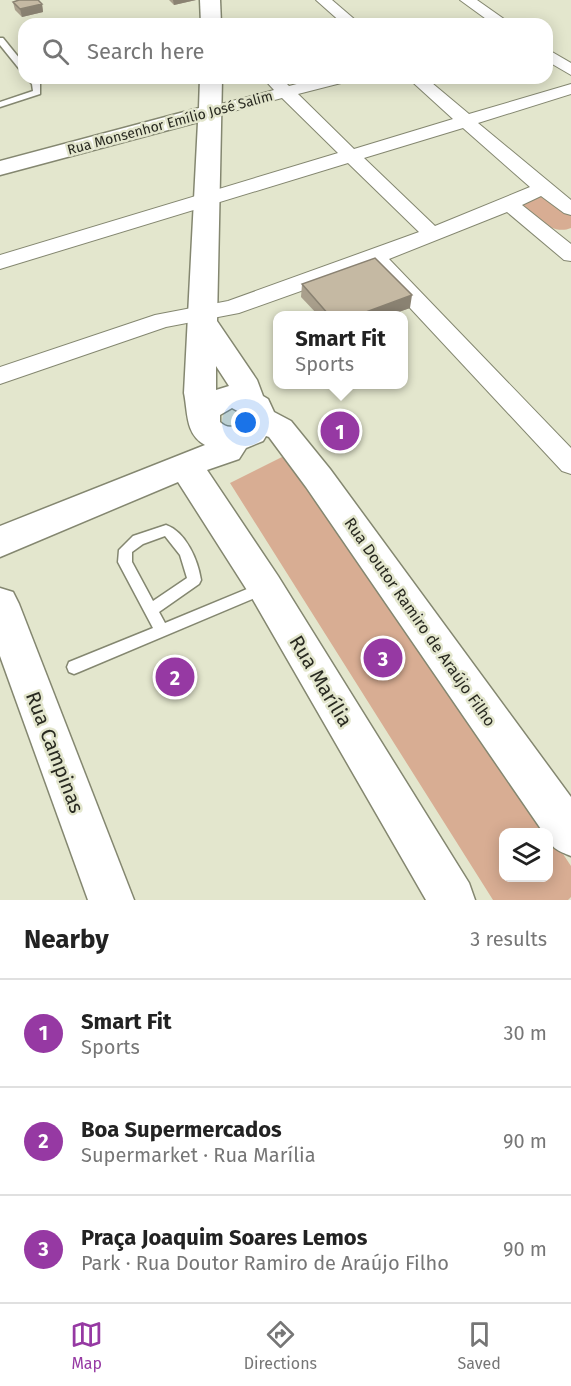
<!DOCTYPE html>
<meta charset="utf-8">
<style>
:root{--surface:#fff;--page:#f6f6f6;--text:#222;--muted:#767676;--line:#e0e0e0;--accent:#9639a3}
body{margin:0;font-family:"Fira Sans",sans-serif;background:var(--page);color:var(--text)}
.controls{position:absolute;right:18px;bottom:18px;display:grid;overflow:hidden;border-radius:12px;box-shadow:0 3px 15px #0003}
.controls button{width:54px;height:54px;display:grid;place-items:center;padding:0;border:0;border-bottom:2px solid var(--line);background:var(--surface);color:var(--text);font:30px sans-serif}
.you{position:absolute;left:246px;top:423px;width:21px;height:21px;margin:-15px;border:4px solid #fff;border-radius:50%;background:#1a73e8;box-shadow:0 0 0 9px #1a73e833}
.badge{display:grid;place-items:center;width:39px;height:39px;border-radius:50%;background:var(--accent);color:#fff;font-size:20px;font-weight:700}
.pin{position:absolute;translate:-50% -50%;border:3px solid #fff;box-shadow:0 2px 6px #0006}
.popup{position:absolute;left:273px;top:311px;width:135px;height:78px;box-sizing:border-box;display:grid;place-content:center;border-radius:12px;background:var(--surface);filter:drop-shadow(0 2px 4px #0005);font-size:20px;white-space:nowrap;color:var(--muted)}
.popup b{font-size:22px;color:var(--text)}
.popup::after{content:'';position:absolute;left:50%;top:100%;margin-left:-12px;border:12px solid transparent;border-top-color:var(--surface)}
.list{margin:0;padding:0;list-style:none}
h2{display:flex;justify-content:space-between;align-items:center;height:78px;margin:0;padding:0 24px;font-size:26px}
h2 small{font-size:20px;font-weight:400;color:var(--muted)}
.list li{display:grid;grid-template-columns:39px 1fr auto;gap:18px;align-items:center;box-sizing:border-box;height:108px;padding:0 24px;border-top:2px solid var(--line)}
.list b{display:block;font-size:22px;white-space:nowrap}
.list p{margin:0;font-size:20px;white-space:nowrap;color:var(--muted)}
.list em{font-size:20px;font-style:normal;color:var(--muted)}
.icon{flex:none;width:33px;height:33px;fill:none;stroke:currentColor;stroke-width:2;stroke-linecap:round;stroke-linejoin:round}
.map{position:relative;flex:none;width:571px;height:900px;overflow:hidden}
.search{position:absolute;background:var(--surface);box-shadow:0 3px 15px #0003;left:18px;right:18px;top:18px;height:66px;display:flex;align-items:center;gap:15px;box-sizing:border-box;padding:0 21px;border-radius:18px;color:var(--muted);font-size:22px}
.sheet{height:402px;background:var(--surface)}
nav{display:flex;justify-content:space-around;align-items:center;box-sizing:border-box;height:84px;border-top:2px solid var(--line);background:var(--surface);font-size:16px;color:var(--muted)}
nav a{display:grid;justify-items:center;gap:3px}
nav .on{color:var(--accent)}
.map>svg:first-child{display:block}
.green{fill:#d8ad93}
.lines{fill:none;stroke-linecap:round;stroke-linejoin:round}
.lane-casing{stroke:#848770;stroke-width:3}
.street-casing{stroke:#848770;stroke-width:2}
.secondary-casing{stroke:#848770;stroke-width:3}
.lane{fill:#fff;fill-rule:evenodd}
.street{fill:#fff;fill-rule:evenodd}
.secondary{fill:#fff;fill-rule:evenodd}
.wall{fill:#a99f8c}
.shaded-wall{fill:#8a8272}
.building{fill:#c5b9a3;stroke:#8a8272;stroke-width:1.5}
.labels{text-anchor:middle;dominant-baseline:central;stroke-width:5;stroke-linejoin:round;paint-order:stroke}
.far-street-label{font-size:14px;fill:#292a21;stroke:#e3e6cd}
.street-label{font-size:16px;fill:#292a21;stroke:#e3e6cd}
.near-street-label{font-size:20px;fill:#292a21;stroke:#e3e6cd}
</style>
<div class="map">
<svg width="571" height="900" viewBox="0 0 571 900">
<rect width="100%" height="100%" fill="#e3e6cd"/>
<!-- green -->
<g class="green">
<path d="M546 195 571 214V228C552 236 535 216 521 205L524 198Z"/>
<polygon points="286,455 548,832 504,832 504,878 548,878 549,833 571,866 571,897 568,900 493,900 230,483"/>
</g>
<g class="lines">
<defs>
<g id="lane">
<polygon points="0,38 3,38 24,64 24,71 21,71 0,45"/>
<polygon points="27,78 35,78 40,84 40,94 0,107 0,102 33,91 32,84"/>
<path d="M166 525C186 532 198 560 201 580L199 584 159 612 165 623 264 582 269 584 271 588 269 592 79 672 74 674 69 672 67 667 69 662 153 628 118 562 119 550 133 536ZM165 536 180 555 187 578 153 601 132 562V552L143 544Z"/>
</g>
<g id="street">
<polygon points="316,0 332,0 360,24 343,24"/>
<polygon points="460,0 477,0 511,24 493,24"/>
<polygon points="547,49 571,63 571,75 547,61"/>
<path d="M263 78H281L289 86 320 78H347L345 82 298 94 354 149 453 119 408 78H426L469 114 571 84V94L478 123 571 200V215L564 213 541 196 522 205 571 244V261L564 260 507 212 389 259 571 448V474L562 471 371 266 239 313 166 327 0 384V367L155 315 228 301 419 232 348 163 0 269V255L338 153 282 98 211 117 205 116 202 112 205 108 274 90ZM463 128 530 187 435 226 364 158Z"/>
</g>
<g id="secondary">
<polygon points="200,0 220,0 221,24 201,24"/>
<path d="M200 78H222L217 321 257 380 263 396 268 399 274 412 291 421 330 469 571 797V856C559 851 548 848 548 832H543L306 487 269 437 266 436 263 441 246 448 239 459 207 470 278 576 469 883 475 900H426L252 598 178 482 0 557V526L205 445C185 434 188 412 184 393L198 122 0 175V161L199 108ZM216 366 229 386 216 390ZM232 408 243 414 242 420C236 428 227 429 220 422V415Z"/>
<polygon points="0,588 13,592 19,604 134,900 88,900 0,656"/>
</g>
</defs>
<!-- lane casing -->
<use href="#lane" class="lane-casing"/>
<!-- street casing -->
<use href="#street" class="street-casing"/>
<!-- secondary casing -->
<use href="#secondary" class="secondary-casing"/>
<!-- lane -->
<use href="#lane" class="lane"/>
<!-- street -->
<use href="#street" class="street"/>
<!-- secondary -->
<use href="#secondary" class="secondary"/>
</g>
<!-- wall -->
<g class="wall">
<polygon points="169,0 196,0 174,5"/>
<polygon points="13,2 42,4 43,12 22,17 15,10"/>
<polygon points="302,284 410,308 390,315 318,315 301,297"/>
</g>
<!-- shaded-wall -->
<g class="shaded-wall">
<polygon points="173,0 196,0 174,5"/>
<polygon points="42,4 43,12 22,17 20,9"/>
<polygon points="412,295 410,308 390,315 358,315"/>
</g>
<!-- building -->
<g class="building">
<polygon points="19,0 38,0 42,4 20,9 13,2"/>
<polygon points="375,258 412,295 358,315 329,315 302,284"/>
</g>
<g class="labels">
<!-- far-street labels -->
<g class="far-street-label">
<text transform="translate(170 123) rotate(-15)">Rua Monsenhor Emílio José Salim</text>
</g>
<!-- street labels -->
<g class="street-label">
<text transform="translate(420 622) rotate(55)">Rua Doutor Ramiro de Araújo Filho</text>
</g>
<!-- near-street labels -->
<g class="near-street-label">
<text transform="translate(321 681) rotate(59)">Rua Marília</text>
<text transform="translate(55 752) rotate(69)">Rua Campinas</text>
</g>
</g>
</svg>
<div class="controls">
<button><svg class="icon" aria-label="layers" viewBox="0 0 24 24"><path d="M12 4l9 5-9 5-9-5zM3 14l9 5 9-5"/></svg></button>
</div>
<div class="you"></div>
<div class="pin badge" style="left:340px;top:431px">1</div>
<div class="popup"><b>Smart Fit</b>Sports</div>
<div class="pin badge" style="left:175px;top:677px">2</div>
<div class="pin badge" style="left:383px;top:658px">3</div>
<div class="search"><svg class="icon" aria-label="search" viewBox="0 0 24 24"><circle cx="10" cy="10" r="6"/><path d="M15 15l6 6"/></svg>Search here</div>
</div>
<section class="sheet">
<h2>Nearby<small>3 results</small></h2>
<ul class="list">
<li><span class="badge">1</span><div><b>Smart Fit</b><p>Sports</p></div><em>30 m</em></li>
<li><span class="badge">2</span><div><b>Boa Supermercados</b><p>Supermarket · Rua Marília</p></div><em>90 m</em></li>
<li><span class="badge">3</span><div><b>Praça Joaquim Soares Lemos</b><p>Park · Rua Doutor Ramiro de Araújo Filho</p></div><em>90 m</em></li>
</ul>
</section>
<nav>
<a class="on"><svg class="icon" aria-label="map" viewBox="0 0 24 24"><path d="M3 6l6-2 6 2 6-2v14l-6 2-6-2-6 2zM9 4v14M15 6v14"/></svg>Map</a>
<a><svg class="icon" aria-label="directions" viewBox="0 0 24 24"><path d="M12 3l9 9-9 9-9-9zM9 14v-3h6M13 9l2 2-2 2"/></svg>Directions</a>
<a><svg class="icon" aria-label="saved" viewBox="0 0 24 24"><path d="M7 4h10v16l-5-4-5 4z"/></svg>Saved</a>
</nav>
